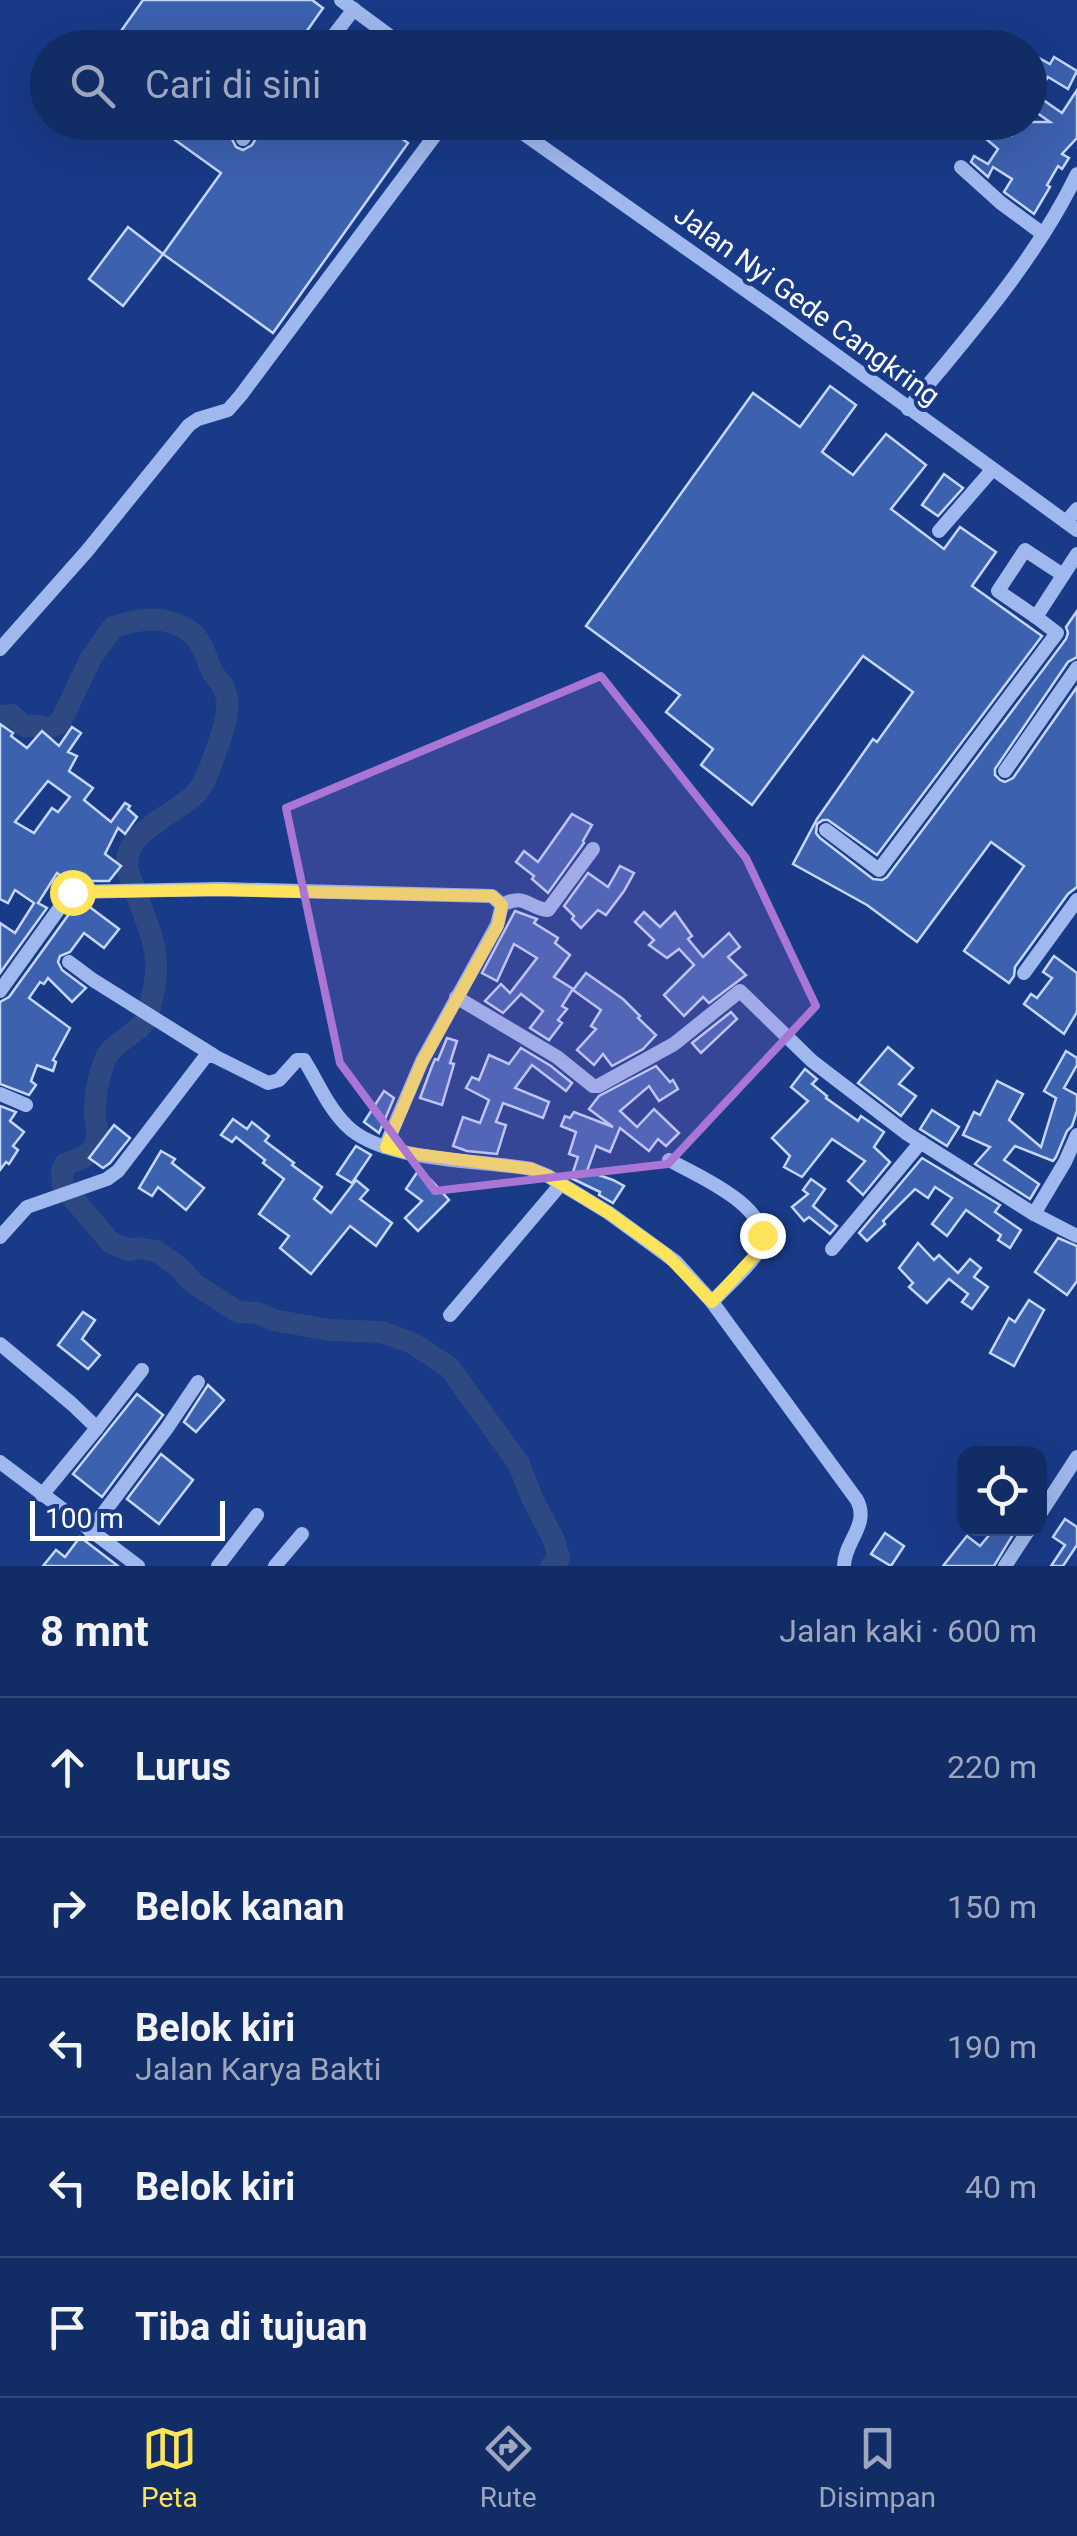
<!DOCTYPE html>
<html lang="id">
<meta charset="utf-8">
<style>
:root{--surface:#122c65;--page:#1f386e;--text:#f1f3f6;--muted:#9ca7bf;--line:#314879;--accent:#ffe45b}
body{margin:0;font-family:Roboto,sans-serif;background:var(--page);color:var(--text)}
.controls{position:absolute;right:30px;bottom:30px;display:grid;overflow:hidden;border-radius:20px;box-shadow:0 10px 40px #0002}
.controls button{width:90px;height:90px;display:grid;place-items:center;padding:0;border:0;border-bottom:2px solid var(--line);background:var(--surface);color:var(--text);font:50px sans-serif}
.scale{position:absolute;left:30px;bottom:25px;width:195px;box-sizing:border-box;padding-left:10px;border:5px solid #fff;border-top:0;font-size:28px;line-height:35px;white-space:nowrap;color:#fff;-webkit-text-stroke:8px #183a87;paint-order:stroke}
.stop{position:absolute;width:30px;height:30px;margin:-22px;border:8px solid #ffe45b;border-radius:50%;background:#fff}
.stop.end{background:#ffe45b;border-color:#fff;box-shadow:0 2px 10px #0008}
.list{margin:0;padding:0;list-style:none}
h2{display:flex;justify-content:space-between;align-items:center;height:130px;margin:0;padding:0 40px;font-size:42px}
h2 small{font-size:32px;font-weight:400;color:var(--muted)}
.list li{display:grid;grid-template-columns:65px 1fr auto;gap:30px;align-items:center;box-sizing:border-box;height:140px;padding:0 40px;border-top:2px solid var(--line)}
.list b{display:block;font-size:38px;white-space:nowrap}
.list p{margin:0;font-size:32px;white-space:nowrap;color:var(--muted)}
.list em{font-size:32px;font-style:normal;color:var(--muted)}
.icon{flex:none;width:55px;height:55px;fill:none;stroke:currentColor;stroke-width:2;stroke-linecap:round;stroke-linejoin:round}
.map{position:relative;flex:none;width:1077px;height:1566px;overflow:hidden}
.search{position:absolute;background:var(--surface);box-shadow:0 10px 40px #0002;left:30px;right:30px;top:30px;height:110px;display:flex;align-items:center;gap:25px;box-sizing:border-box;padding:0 35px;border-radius:55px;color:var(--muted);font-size:38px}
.sheet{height:830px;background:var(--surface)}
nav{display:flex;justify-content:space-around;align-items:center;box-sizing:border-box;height:140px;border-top:2px solid var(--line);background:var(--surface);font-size:28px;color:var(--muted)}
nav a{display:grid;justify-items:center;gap:5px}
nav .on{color:var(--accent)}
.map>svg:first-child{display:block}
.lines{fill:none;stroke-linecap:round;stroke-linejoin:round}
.river{stroke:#2e4882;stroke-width:22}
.building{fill:#3c61af;stroke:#c4d6fa;stroke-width:2.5;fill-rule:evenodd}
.minor{stroke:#9fb8ed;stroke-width:14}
.route{stroke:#ffe45b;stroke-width:12}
.marked{fill:#a976d5;fill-opacity:0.2;stroke:#a976d5;stroke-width:8;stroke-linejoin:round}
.labels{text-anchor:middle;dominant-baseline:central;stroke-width:8;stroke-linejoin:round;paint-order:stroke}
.street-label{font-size:28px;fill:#fff;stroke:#183a87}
</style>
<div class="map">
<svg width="1077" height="1566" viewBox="0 0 1077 1566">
<rect width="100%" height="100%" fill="#183a87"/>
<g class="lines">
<!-- river -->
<path class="river" d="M0 716 12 715 24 726H39L42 731 60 723 91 658 113 627C142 618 166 614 192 633 204 643 206 660 213 673 216 677 219 681 222 685 234 705 223 731 216 751 211 765 207 780 197 792 177 815 124 830 127 866 127 872 132 881 134 887 142 911 154 935 156 960 157 975 152 1014 141 1026 129 1038 110 1045 104 1062 98 1079 94 1097 95 1115 95 1122 98 1130 97 1137 95 1154 80 1160 65 1164L62 1170 63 1186 111 1243 129 1250 137 1248 156 1251 179 1267 193 1283 238 1312 258 1313 273 1320 330 1330 382 1332 412 1343 449 1367 519 1464 532 1498 554 1540 559 1558 551 1566"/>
</g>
<!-- building -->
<g class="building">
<polygon points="143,0 312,0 323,8 295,48 109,48"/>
<polygon points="1030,53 1050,64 1054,57 1077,71 1068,89 1048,77 1036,95 1062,113 1077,90 1077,138 1062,154 1069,158 1062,169 1058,166 1047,185 1050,187 1034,214 1004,192 1012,179 993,167 988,177 971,162 974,156 988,164 998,149 966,122 995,122 1012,135 1017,122 1050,122 1030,108"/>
<polygon points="150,122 242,122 232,139 236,147 243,150 252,145 266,122 377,122 377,128 383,135 394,133 408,143 273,333 163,254 221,173"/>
<polygon points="128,227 163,254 123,306 89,279"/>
<polygon points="830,386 856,405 822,452 853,475 886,434 926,465 891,509 944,549 960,527 996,552 972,586 1042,636 877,855 828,820 823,820 817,824 816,833 820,838 873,879 882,880 887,877 1066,639 1068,633 1066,627 1077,611 1077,657 1068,662 995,769 995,775 1000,780 1005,782 1013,778 1077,687 1077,887 1068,894 1015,967 1014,976 1009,983 964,951 1024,866 991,842 917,942 867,905 793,864 817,819 873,739 877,742 913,692 863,656 752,805 701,765 713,749 666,712 680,695 586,626 753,393 800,427"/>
<polygon points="944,474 963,488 938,516 922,505"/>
<path d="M0 724 13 733 11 736 27 748 42 731 59 746 72 727 81 733 68 752 77 756 69 771 93 788 84 800 111 822 125 803 130 806 128 809 137 817 125 834 118 828 105 854 121 866 109 881H91L82 874 76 881 69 882 57 873 38 903 47 908 0 973V923L15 933 34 903 15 890 8 903 0 899ZM48 781 70 797 58 812 52 808 34 833 15 822Z"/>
<polygon points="572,814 592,825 583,841 584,843 548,893 532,879 534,876 516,862 524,851 538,862"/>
<polygon points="620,866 634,873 624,891 606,915 598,910 581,928 572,919 574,916 564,906 588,873 608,887"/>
<polygon points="83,902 119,929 104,948 84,933 70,952 60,956 58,962 62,970 86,988 72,1002 48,978 44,984 40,982 29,998 70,1028 53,1060 56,1062 53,1071 37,1065 31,1081 36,1085 29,1095 0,1084 0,1002 9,997 77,903"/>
<polygon points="515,911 537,919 534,923 558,938 555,943 570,955 554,977 573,989 562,1006 567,1009 558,1020 562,1023 549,1040 530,1028 543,1011 521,994 503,1013 485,1001 501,984 510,993 537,958 514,944 497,981 482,973"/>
<polygon points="644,912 660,927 675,912 692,936 688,939 703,957 729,933 740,947 728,957 746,975 709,1003 703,997 684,1016 664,995 694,965 679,949 667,958 649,945 654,940 635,922"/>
<polygon points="1054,956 1077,973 1077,1012 1064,1034 1024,1004 1031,994 1037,998 1052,978 1043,972"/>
<polygon points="586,973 623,999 640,1016 638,1018 656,1035 643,1049 612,1066 603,1054 594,1065 577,1050 596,1029 591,1026 601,1010 573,990"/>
<polygon points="731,1012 737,1019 701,1053 692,1043"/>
<polygon points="447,1038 457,1041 450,1063 454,1064 442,1105 420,1098 432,1066 435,1059 438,1060"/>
<polygon points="888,1047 913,1068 899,1084 916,1096 901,1116 858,1083"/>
<polygon points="521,1048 551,1066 572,1083 566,1091 532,1065 515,1088 549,1102 543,1118 503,1103 496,1122 506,1125 497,1154 467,1151 453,1146 463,1117 480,1123 489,1100 466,1088 472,1077 479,1080 489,1055 509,1064"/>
<polygon points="1066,1051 1077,1058 1077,1065 1064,1088 1077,1095 1077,1111 1072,1126 1067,1131 1056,1157 1053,1161 1015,1146 1004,1160 1039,1184 1030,1199 975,1164 990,1147 963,1135 974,1112 980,1115 997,1081 1023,1094 1009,1120 1041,1147 1056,1098 1044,1091"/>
<polygon points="656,1066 670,1082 673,1080 678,1089 659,1101 649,1086 620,1111 637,1127 654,1109 679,1133 666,1146 658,1139 649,1151 620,1128 610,1152 596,1146 587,1171 613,1180 624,1186 613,1203 599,1195 600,1192 571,1178 578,1157 569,1154 576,1132 561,1126 565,1116 570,1118 574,1112 613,1127 589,1109 599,1096"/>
<polygon points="805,1069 817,1079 812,1084 827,1096 826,1098 858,1121 861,1116 884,1132 874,1147 890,1162 863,1195 848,1181 865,1161 832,1139 802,1177 784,1167 790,1156 772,1138 808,1101 791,1087"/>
<polygon points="384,1091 394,1098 379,1133 364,1122"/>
<polygon points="0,1106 16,1112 10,1121 24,1132 13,1146 18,1150 9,1164 6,1162 0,1170"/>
<polygon points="932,1110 959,1127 947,1146 920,1129"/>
<polygon points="233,1119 247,1129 252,1122 269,1136 265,1141 294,1163 292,1165 322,1187 314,1199 331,1213 356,1180 368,1190 360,1199 392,1223 376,1246 350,1226 311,1274 280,1248 289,1236 259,1214 284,1179 263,1163 265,1160 236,1137 232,1142 221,1135"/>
<polygon points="114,1125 130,1138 110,1163 103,1168 89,1158"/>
<polygon points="356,1146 371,1155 352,1183 337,1174"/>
<polygon points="161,1151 175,1159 172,1163 204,1188 186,1210 158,1187 152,1196 139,1188"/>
<polygon points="922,1158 1000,1205 995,1212 1021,1230 1010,1248 998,1240 1001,1235 966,1210 947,1236 932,1224 952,1198 935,1187 928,1198 915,1189 883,1221 885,1224 867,1241 859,1233"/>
<polygon points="418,1171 431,1180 449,1200 418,1231 405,1218 422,1201 406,1189"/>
<polygon points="811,1179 825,1189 813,1206 837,1226 830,1234 809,1217 804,1221 792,1207 808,1194 803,1190"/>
<polygon points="1058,1238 1077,1246 1077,1281 1067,1295 1035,1272"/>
<polygon points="918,1243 934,1260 939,1255 958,1273 970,1259 981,1268 974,1277 988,1287 972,1309 962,1302 968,1294 949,1279 927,1303 909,1287 913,1283 899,1268"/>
<polygon points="1029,1300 1044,1310 1014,1366 990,1353 1009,1318 1015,1322"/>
<polygon points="83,1312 95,1320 82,1339 100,1355 88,1369 58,1345"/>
<polygon points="208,1385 224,1400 196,1432 184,1422"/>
<polygon points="137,1394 163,1415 102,1497 73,1474"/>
<polygon points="161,1454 193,1480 159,1524 127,1499"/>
<polygon points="1065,1519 1077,1527 1077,1545 1063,1566 1051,1566 1065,1545 1053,1537"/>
<polygon points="995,1528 1017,1528 994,1566 943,1566 967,1536 980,1546"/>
<polygon points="885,1533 904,1546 891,1566 871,1554"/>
<polygon points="80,1537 118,1566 43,1566 56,1550 65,1557"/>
</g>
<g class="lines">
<!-- minor -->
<g class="minor">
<polyline points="341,0 406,48"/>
<polyline points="324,48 354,9"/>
<polyline points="507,122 785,318 1077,530"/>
<polyline points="387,125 388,122"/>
<polyline points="243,139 255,122"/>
<polyline points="961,167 1001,203 1043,234"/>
<path d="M908 409C969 335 1035 261 1077 174"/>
<polyline points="1066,522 1077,509"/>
<polyline points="939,531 992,470"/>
<polyline points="1063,575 1025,550 998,591 1036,617 1077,554"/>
<polyline points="0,649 87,551 189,425 198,419 228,410 241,395 445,122"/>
<polyline points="1005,771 1077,668"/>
<polyline points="826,830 879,870 1057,633 1036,617"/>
<path d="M502 905C525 892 529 909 548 910L593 849"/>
<polyline points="69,962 93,980 213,1055"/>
<polyline points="1024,973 1077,900"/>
<polyline points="0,991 71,892 220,889 492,896 502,905 497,925 422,1061 385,1147"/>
<polyline points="456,997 557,1057 593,1086 598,1086 674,1044 740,991 812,1061 906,1133 1034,1214 1077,1236"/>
<polyline points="0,1094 26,1105"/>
<path d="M669 1160C694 1174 776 1208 760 1248 755 1261 723 1290 712 1302"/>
<polyline points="1034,1214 1065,1162 1077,1135"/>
<path d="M0 1237 27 1207 107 1179 118 1171 206 1056H214L268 1083 279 1080 297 1060H304C318 1082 327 1106 346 1125 381 1162 482 1160 531 1169L548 1176 609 1213 676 1262 712 1302 857 1500C870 1525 844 1542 844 1566"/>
<polyline points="832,1249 921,1142"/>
<polyline points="450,1315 561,1184"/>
<polyline points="0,1344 72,1404 97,1428 42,1495"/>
<polyline points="97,1428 142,1370"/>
<polyline points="0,1462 138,1566"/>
<polyline points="1040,1514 1077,1457"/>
<polyline points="90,1531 167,1428 198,1382"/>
<polyline points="218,1566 257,1515"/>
<polyline points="275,1566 302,1534"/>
<polyline points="1005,1566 1030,1528"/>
</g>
</g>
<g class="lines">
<!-- route -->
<polyline class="route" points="72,892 220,890 492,896 502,905 498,925 422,1062 386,1147 408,1153 532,1169 548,1176 609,1213 666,1254 712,1302 759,1251 762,1235"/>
</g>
<!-- marked area -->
<path class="marked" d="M601 676 746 858 816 1006 668 1164 435 1191 340 1063 286 808Z"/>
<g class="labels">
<!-- street labels -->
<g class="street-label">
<text transform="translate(807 305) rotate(36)">Jalan Nyi Gede Cangkring</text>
</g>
</g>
</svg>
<div class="controls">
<button><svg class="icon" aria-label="locate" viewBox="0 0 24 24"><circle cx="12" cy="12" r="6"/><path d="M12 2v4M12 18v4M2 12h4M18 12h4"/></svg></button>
</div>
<div class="scale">100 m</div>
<div class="stop" style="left:72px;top:892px"></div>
<div class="stop end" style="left:762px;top:1235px"></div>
<div class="search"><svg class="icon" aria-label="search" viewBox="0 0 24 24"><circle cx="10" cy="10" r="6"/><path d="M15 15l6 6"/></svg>Cari di sini</div>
</div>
<section class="sheet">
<h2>8 mnt<small>Jalan kaki · 600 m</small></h2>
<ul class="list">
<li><svg class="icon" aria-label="ahead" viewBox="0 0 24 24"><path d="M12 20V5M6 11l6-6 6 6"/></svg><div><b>Lurus</b></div><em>220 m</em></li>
<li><svg class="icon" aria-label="right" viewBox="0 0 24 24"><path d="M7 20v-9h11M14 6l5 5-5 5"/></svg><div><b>Belok kanan</b></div><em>150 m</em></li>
<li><svg class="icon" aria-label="left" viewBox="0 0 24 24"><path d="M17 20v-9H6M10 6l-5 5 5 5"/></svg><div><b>Belok kiri</b><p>Jalan Karya Bakti</p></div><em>190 m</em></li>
<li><svg class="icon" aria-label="left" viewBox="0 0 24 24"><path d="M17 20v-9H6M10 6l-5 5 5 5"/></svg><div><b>Belok kiri</b></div><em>40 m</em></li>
<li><svg class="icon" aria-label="arrive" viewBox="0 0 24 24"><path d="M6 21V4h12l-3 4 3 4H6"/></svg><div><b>Tiba di tujuan</b></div></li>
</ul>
</section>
<nav>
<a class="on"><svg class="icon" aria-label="map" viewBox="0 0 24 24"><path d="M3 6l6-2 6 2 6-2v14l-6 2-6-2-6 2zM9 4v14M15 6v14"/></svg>Peta</a>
<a><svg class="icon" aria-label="directions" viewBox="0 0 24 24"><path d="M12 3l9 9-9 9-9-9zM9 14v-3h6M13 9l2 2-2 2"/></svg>Rute</a>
<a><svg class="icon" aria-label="saved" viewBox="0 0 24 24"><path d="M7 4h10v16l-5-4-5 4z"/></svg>Disimpan</a>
</nav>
